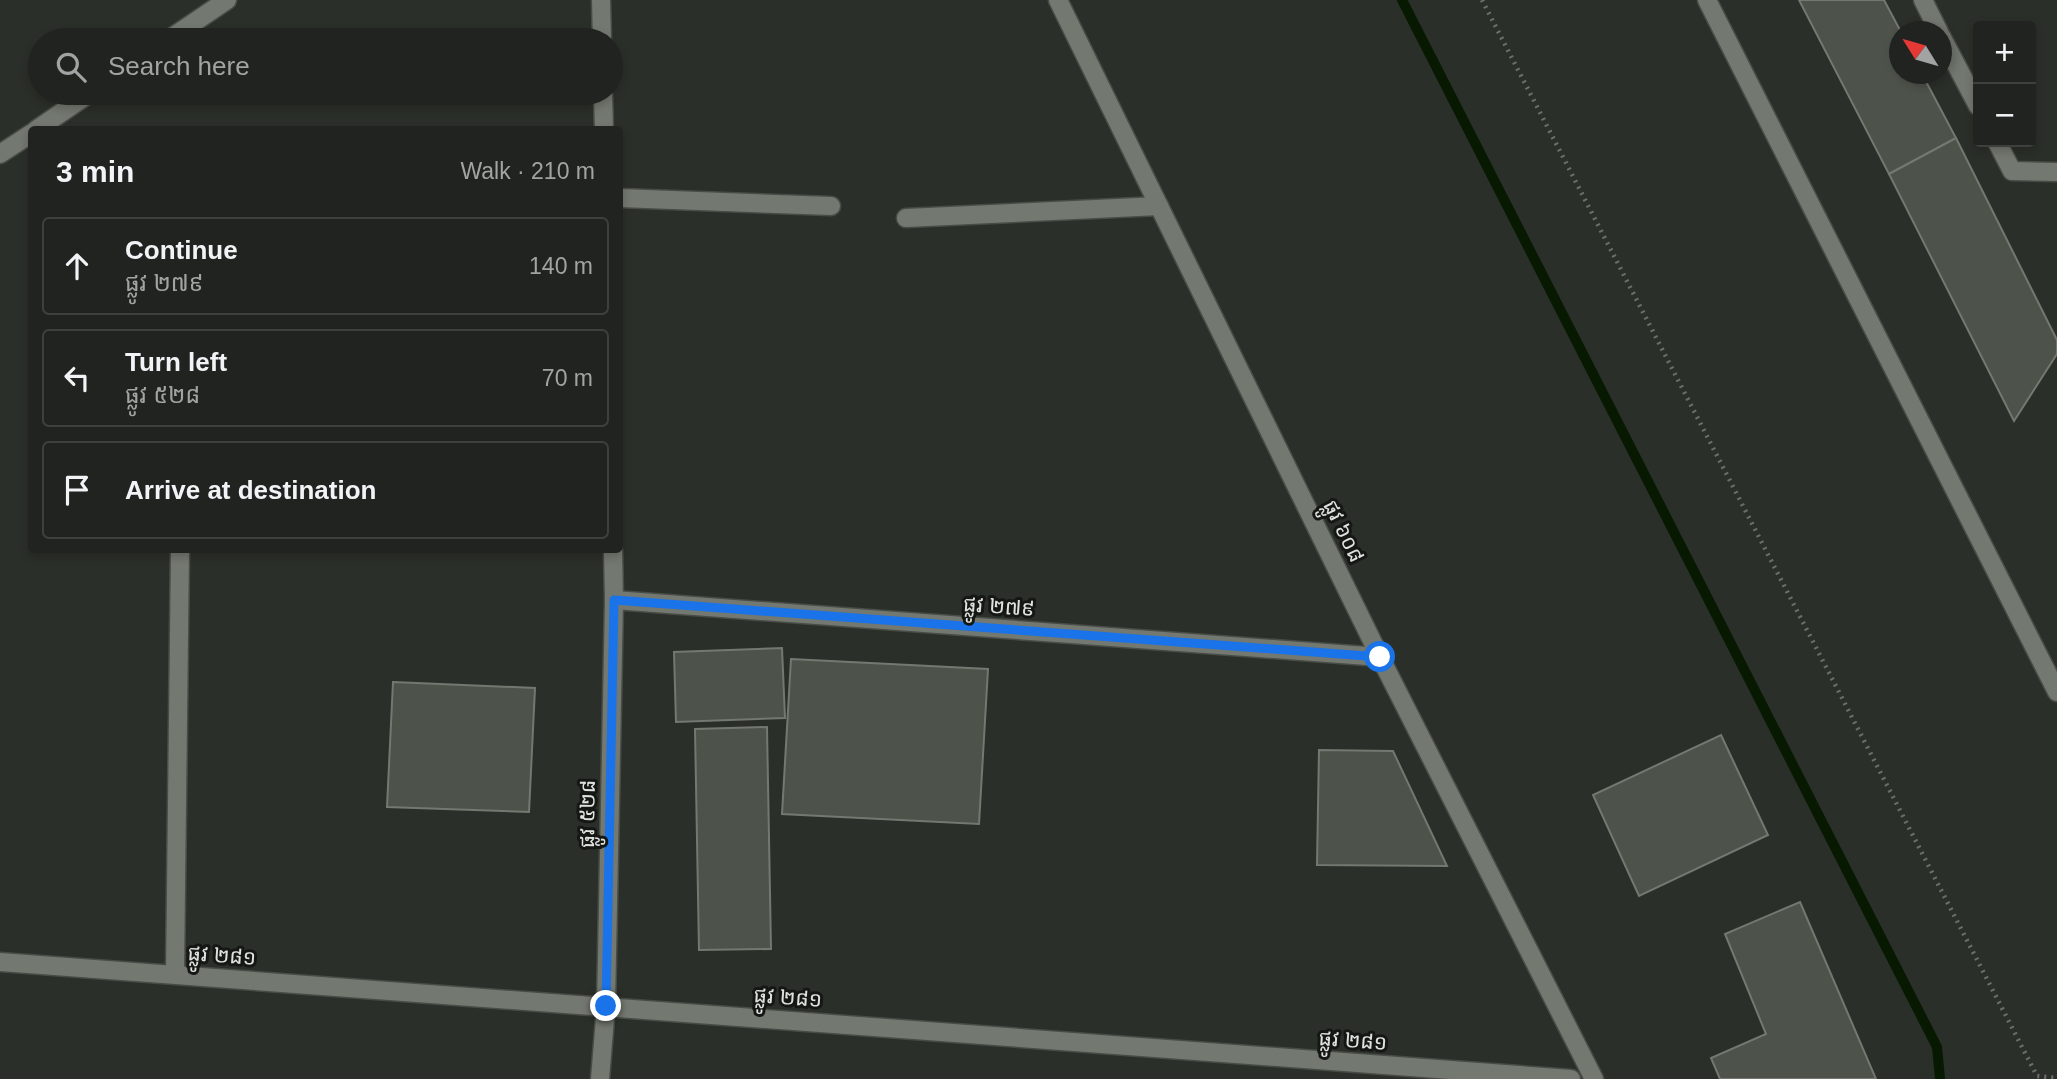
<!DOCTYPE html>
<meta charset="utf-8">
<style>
:root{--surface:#20231f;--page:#282b28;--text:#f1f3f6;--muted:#a2a4a4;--line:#3d403d}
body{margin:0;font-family:Arial,"Noto Sans Khmer",sans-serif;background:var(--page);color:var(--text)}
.controls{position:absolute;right:21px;top:21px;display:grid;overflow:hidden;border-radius:7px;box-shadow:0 4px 10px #0003}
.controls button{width:63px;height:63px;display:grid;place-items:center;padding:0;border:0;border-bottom:2px solid var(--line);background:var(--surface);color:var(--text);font:35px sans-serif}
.compass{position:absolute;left:1889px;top:21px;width:63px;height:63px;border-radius:50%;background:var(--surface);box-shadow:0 4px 10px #0003;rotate:307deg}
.stop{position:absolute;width:21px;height:21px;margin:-16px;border:5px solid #1a73e8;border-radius:50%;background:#fff}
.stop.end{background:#1a73e8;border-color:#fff;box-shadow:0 2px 7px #0008}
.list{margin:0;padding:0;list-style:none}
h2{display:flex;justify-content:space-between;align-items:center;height:91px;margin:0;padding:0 28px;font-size:30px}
h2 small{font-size:23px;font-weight:400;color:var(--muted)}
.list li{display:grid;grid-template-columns:46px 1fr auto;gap:21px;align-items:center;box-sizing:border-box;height:98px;margin:0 14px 14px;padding:0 14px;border:2px solid var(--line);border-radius:7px}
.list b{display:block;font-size:26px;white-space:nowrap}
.list p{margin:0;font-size:23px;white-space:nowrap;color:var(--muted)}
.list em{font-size:23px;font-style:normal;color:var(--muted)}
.icon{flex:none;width:38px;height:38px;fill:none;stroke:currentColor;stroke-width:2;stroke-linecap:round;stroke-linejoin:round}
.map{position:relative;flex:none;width:2057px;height:1079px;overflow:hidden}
.search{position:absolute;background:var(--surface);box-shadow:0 4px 10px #0003;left:28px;top:28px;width:595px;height:77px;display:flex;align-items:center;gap:18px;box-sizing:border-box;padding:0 24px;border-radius:38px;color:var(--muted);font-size:26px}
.panel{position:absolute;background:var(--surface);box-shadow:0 4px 10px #0003;left:28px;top:126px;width:595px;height:427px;border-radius:7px}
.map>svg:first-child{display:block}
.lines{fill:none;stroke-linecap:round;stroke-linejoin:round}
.stream{stroke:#071900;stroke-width:10}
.building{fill:#4d524b;stroke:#737870;stroke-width:2}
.lane-casing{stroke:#484c46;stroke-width:21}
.street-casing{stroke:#484c46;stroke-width:21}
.secondary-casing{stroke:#484c46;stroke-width:21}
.path{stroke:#6b6f6a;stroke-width:4.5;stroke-dasharray:2 5;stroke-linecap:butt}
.lane{stroke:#737870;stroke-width:18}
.street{stroke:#737870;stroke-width:18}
.secondary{stroke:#737870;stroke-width:18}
.route{stroke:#1a73e8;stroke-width:9}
.labels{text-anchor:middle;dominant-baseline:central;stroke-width:6;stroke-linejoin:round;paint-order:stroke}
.street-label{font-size:21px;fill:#dfe2de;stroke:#151714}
</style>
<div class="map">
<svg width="2057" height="1079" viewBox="0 0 2057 1079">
<rect width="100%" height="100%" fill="#2b2f29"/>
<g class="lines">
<!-- stream -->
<polyline class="stream" points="1402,0 1937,1047 1940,1079"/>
</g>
<!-- building -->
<g class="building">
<polygon points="1799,0 1884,0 1901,32 1899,74 1922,74 1956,138 1889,174"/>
<polygon points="1956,138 2057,340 2057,354 2014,421 1889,174"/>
<polygon points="782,648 785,718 676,722 674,652"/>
<polygon points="791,659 988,669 979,824 782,814"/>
<polygon points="393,682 535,688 529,812 387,807"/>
<polygon points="767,727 771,949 699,950 695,729"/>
<polygon points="1721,735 1768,835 1639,896 1593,795"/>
<polygon points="1319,750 1393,751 1447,866 1317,865"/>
<polygon points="1800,902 1876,1079 1720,1079 1711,1058 1766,1034 1725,934"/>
</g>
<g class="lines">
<defs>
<g id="lane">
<polyline points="1923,0 1939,32"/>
<polyline points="1941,36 1978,106"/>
<polyline points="1997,142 2012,171 2057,172"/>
<polyline points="620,198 831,206"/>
<polyline points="906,218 1159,206"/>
</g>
<g id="street">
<polyline points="601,0 602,40"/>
<polyline points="1707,0 2057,692"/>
<polyline points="168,40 227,0"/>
<polyline points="603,93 604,130"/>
<polyline points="36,130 90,93"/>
<polyline points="0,154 32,133"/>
<polyline points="614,600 1380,657"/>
<polyline points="0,962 1571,1079"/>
<polyline points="175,974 180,550"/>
<polyline points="600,1079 606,1006 614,600 613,550"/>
</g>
<polyline id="secondary" points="1058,0 1380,657 1594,1079"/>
</defs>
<!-- lane casing -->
<use href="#lane" class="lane-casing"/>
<!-- street casing -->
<use href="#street" class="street-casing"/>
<!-- secondary casing -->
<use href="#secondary" class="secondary-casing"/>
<!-- path -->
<polyline class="path" points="1482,0 2037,1076 2057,1078"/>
<!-- lane -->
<use href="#lane" class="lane"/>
<!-- street -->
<use href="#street" class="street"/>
<!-- secondary -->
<use href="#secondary" class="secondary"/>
</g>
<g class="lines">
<!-- route -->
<polyline class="route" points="606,1006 614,600 1380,657"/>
</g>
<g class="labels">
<!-- street labels -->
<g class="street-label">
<text transform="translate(1344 531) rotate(64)">ផ្លូវ ៦០៨</text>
<text transform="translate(999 606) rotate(4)">ផ្លូវ ២៧៩</text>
<text transform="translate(587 814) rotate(-89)">ផ្លូវ ៥២៨</text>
<text transform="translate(222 955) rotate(4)">ផ្លូវ ២៨១</text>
<text transform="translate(788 997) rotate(4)">ផ្លូវ ២៨១</text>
<text transform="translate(1353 1040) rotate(4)">ផ្លូវ ២៨១</text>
</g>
</g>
</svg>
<div class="controls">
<button>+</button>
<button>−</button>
</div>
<svg class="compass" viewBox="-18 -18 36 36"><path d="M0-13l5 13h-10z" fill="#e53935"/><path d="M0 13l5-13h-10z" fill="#a2a4a4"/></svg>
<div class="stop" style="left:1380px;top:657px"></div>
<div class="stop end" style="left:606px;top:1006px"></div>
<div class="search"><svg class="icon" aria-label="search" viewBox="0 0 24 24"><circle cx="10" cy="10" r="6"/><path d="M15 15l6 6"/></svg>Search here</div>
<section class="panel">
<h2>3 min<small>Walk · 210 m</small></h2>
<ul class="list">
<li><svg class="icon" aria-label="ahead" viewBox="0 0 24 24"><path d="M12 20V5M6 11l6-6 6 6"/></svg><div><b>Continue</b><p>ផ្លូវ ២៧៩</p></div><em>140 m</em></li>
<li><svg class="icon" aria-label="left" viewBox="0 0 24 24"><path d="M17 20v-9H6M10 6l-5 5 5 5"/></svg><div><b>Turn left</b><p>ផ្លូវ ៥២៨</p></div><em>70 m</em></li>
<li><svg class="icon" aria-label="arrive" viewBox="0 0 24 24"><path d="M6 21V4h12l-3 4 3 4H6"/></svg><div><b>Arrive at destination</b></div></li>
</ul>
</section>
</div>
